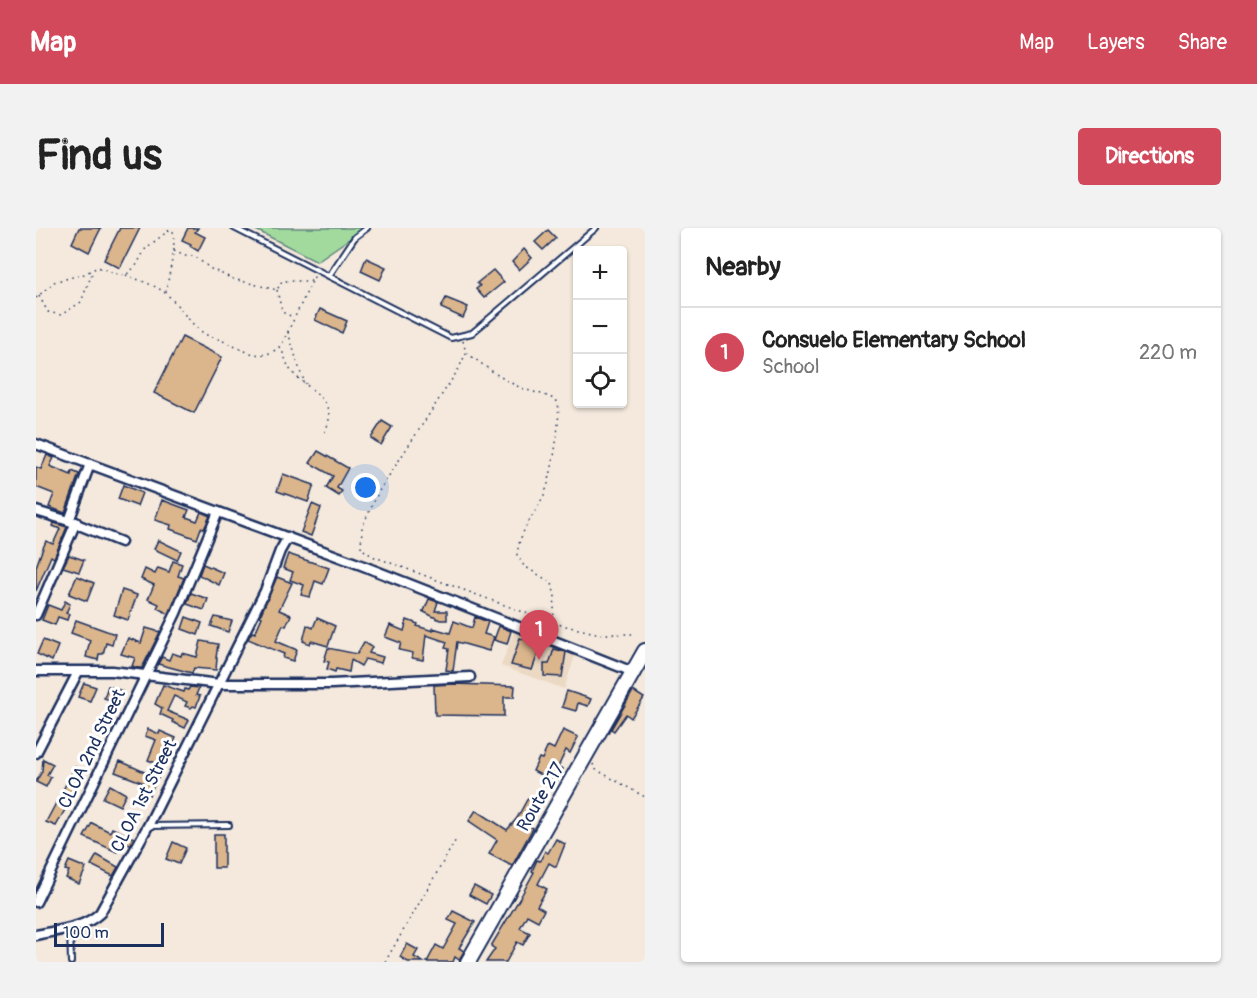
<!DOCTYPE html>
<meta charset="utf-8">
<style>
:root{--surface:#fff;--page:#f2f2f2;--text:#222;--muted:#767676;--line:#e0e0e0;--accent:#d1495b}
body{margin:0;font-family:Pangolin,sans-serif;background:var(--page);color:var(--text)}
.controls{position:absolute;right:18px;top:18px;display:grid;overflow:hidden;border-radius:6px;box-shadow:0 2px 4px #0004}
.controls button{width:54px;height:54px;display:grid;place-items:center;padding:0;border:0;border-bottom:2px solid var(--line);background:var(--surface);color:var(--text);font:30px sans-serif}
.scale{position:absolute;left:18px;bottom:15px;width:110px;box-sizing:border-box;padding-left:6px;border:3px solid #1b2f5e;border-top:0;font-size:16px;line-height:21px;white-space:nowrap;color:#1b2f5e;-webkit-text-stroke:4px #fff;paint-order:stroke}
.you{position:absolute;left:330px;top:260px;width:21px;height:21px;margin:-15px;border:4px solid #fff;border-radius:50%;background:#1a73e8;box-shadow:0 0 0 9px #1a73e833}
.badge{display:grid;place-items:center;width:39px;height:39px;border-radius:50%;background:var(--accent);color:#fff;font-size:20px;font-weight:700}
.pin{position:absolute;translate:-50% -50px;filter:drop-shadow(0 2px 3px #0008)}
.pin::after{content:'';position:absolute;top:32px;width:21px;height:18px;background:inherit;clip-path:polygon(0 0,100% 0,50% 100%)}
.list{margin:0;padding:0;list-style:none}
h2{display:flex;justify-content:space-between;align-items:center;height:78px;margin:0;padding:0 24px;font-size:26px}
h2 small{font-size:20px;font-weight:400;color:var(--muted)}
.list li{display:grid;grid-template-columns:39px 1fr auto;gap:18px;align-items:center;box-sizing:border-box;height:90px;padding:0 24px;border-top:2px solid var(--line)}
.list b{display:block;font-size:22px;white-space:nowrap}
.list p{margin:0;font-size:20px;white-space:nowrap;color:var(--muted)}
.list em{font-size:20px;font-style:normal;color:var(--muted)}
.icon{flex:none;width:33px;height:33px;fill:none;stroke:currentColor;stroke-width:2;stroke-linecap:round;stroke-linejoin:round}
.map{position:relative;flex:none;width:609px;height:734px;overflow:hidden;border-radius:6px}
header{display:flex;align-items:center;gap:36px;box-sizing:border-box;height:84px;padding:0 30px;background:var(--accent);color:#fff}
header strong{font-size:28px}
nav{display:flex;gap:33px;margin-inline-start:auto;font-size:21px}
.intro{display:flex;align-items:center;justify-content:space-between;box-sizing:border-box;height:144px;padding:0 36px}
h1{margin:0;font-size:42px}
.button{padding:15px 27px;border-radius:6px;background:var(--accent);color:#fff;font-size:21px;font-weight:700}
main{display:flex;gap:36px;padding:0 36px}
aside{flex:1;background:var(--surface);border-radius:6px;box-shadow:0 2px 4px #0004}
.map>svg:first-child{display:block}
.built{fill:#ecd9c4}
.green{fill:#a2da9e;stroke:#5e847e;stroke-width:1.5}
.building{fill:#dbb58c;stroke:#1b2f5e;stroke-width:1.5}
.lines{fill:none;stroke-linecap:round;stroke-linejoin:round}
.lane-casing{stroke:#1b2f5e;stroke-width:8}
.street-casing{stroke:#1b2f5e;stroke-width:13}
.primary-casing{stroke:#1b2f5e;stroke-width:18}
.path{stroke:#1b2f5e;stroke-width:1.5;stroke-dasharray:1.5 4.5;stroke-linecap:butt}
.lane{stroke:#fff;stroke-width:4}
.street{stroke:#fff;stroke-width:8}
.primary{stroke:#fff;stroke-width:14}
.labels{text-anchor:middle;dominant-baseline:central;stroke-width:6;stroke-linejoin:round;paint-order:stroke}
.street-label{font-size:18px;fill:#1b2f5e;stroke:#fff}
</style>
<header>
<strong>Map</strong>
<nav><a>Map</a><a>Layers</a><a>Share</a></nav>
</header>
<div class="intro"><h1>Find us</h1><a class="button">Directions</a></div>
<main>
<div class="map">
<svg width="609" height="734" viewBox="0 0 609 734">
<rect width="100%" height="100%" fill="#f4e9dc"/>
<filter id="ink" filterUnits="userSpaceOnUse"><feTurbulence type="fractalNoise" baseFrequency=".0167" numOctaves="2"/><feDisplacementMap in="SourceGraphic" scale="12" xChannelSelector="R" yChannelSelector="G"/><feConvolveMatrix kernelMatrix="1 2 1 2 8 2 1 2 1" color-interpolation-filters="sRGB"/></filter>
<g filter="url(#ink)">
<!-- built -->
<polygon class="built" points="478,403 540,425 528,461 465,438"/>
<!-- green -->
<polygon class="green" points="216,0 329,0 281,33"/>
<!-- building -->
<g class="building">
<polygon points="43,0 65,0 53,24 36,15"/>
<polygon points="84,0 104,0 84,40 68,32"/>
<polygon points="152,0 162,0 159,4 169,9 162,23 154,18 155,16 146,12"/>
<polygon points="512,2 520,10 507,22 499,14"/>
<polygon points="488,21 496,30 483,42 476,34"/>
<polygon points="330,30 350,39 344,52 325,43"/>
<polygon points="457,42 468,54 448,70 440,61 444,58 441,55"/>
<polygon points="410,70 432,79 427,90 405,80"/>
<polygon points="284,81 311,93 306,105 279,92"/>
<polygon points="146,109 186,129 158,185 118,165"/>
<polygon points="346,193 356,199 345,217 335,210"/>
<polygon points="282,223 312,240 301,260 306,263 303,268 290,260 297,248 274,235"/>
<polygon points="11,227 18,230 14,238 35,247 36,243 43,246 29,285 13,279 18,266 0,259 0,239 5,241"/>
<polygon points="247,246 278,257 272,274 241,263"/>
<polygon points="87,257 106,265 101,278 82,271"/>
<polygon points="126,272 153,282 150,289 161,293 165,284 174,288 168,301 165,300 161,311 134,301 135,297 119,292"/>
<polygon points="276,276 285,280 275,308 265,304"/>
<polygon points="18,295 31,299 18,330 15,328 0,363 0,339 5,325 10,313 17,316 24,301 17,298"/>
<polygon points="122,312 145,323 141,332 118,321"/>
<polygon points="252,326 293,340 287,356 279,353 274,369 265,367 268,357 254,352 257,344 247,340"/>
<polygon points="33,327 48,332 43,344 27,339"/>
<polygon points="137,333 146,336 142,348 148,350 133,386 121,380 123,376 112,371 118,357 105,351 109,341 119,346 122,340 133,344"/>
<polygon points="167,336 188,345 183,357 163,347"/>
<polygon points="41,348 58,355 51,373 33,366"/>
<polygon points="241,349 256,355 243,382 255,387 250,398 247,397 240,413 261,422 257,433 247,430 248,426 212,411 216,404 219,405 226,389 224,388"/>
<polygon points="86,362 101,367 92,392 78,387"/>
<polygon points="155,365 172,371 168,382 151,376"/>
<polygon points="393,371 402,374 399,383 411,383 411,392 404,392 386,383 388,383"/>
<polygon points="29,373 34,376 30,385 33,386 31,392 22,389 19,397 6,392 12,377 25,382"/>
<polygon points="150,389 166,395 162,407 146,401"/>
<polygon points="179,389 196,393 192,404 175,398"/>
<polygon points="439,389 452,394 448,406 458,409 453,423 421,414 417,443 410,442 413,421 409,420 411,414 390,407 387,432 376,430 377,425 363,422 365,415 349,409 354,397 368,403 371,392 382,396 381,398 397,403 397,400 414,405 418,393 436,400"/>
<polygon points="281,390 299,398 292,418 275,413 274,416 267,413 271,397 277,400"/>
<polygon points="40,392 79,406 76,417 70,415 67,426 63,426 62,432 50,429 54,412 35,405"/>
<polygon points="463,398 475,403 471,416 458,412"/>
<polygon points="110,400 124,404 106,440 102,440 96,438 99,430 85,426 92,410 105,415"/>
<polygon points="484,410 505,417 496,442 475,437"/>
<polygon points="7,412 22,418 16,433 1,426"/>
<polygon points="165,413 182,416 180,430 181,430 180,442 158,440 156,445 122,436 126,429 133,432 136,425 145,428 146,425 161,429"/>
<polygon points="328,414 336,419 333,425 347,429 345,435 329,431 325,438 315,432 313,444 300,441 299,444 291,441 293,434 288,433 292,420 321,426"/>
<polygon points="518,421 530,424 526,449 508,448 508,436 513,436"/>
<polygon points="48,455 60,459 54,473 42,469"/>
<polygon points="418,456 479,458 478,469 468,469 468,488 399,487 398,457"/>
<polygon points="127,457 148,464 149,461 152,462 154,459 163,460 160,467 164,468 160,479 157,478 155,480 149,478 151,474 138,468 131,483 153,492 149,500 136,494 137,492 124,486 126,480 119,476"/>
<polygon points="72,458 86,463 82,474 68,470"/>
<polygon points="531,463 555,471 552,478 542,475 540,483 526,479"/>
<polygon points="597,463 608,470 595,490 590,486 578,503 575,501"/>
<polygon points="112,501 123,506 124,503 140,510 135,521 132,520 125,537 112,532 120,512 109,508"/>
<polygon points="527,502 542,509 534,525 530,522 522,539 527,541 520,555 497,543 503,530 506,531 512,518 518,521"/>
<polygon points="7,531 17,536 11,547 15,549 10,559 0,554 6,543"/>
<polygon points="84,533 122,550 113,567 105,563 108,555 79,544"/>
<polygon points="39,539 49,544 41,560 20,598 10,594"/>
<polygon points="74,557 90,566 84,578 67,570"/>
<polygon points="492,570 502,575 491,596 497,600 476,638 453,626 461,612 433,593 440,582 471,602 481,590"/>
<polygon points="56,595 74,604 76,600 98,610 94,617 86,613 81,624 48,609"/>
<rect x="178" y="606" width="10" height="34"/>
<polygon points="520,611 529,616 520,639 513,635 502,656 511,661 501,678 508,682 502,693 491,687 484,700 494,705 487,717 481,714 470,734 450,734 459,721 455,718 484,670 498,644 496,643 501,632 504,633 509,623 512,625"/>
<polygon points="137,614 150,620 143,636 130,631"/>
<polygon points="61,627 82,639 77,648 55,637"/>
<polygon points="33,633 50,640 43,656 30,650 33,643 29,642"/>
<polygon points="438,658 455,667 450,676 433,667"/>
<polygon points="417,683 439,694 423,720 428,723 423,732 419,729 417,734 391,734 400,717 407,721 421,696 412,692"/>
<polygon points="371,716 382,722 378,729 387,734 372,734 364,729"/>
</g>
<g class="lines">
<defs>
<g id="lane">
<polyline points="198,0 415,110 436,105 560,0"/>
<polyline points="293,48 319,9 331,0"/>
<polyline points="113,598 193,597"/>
<polyline points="34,701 35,734"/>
</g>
<g id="street">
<polyline points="0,216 325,337 597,444"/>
<polyline points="54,236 33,293 85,314"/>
<polyline points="0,283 33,293"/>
<polyline points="0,387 40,294"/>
<polyline points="0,443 76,443 183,456 295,456 434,449"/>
<polyline points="0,525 42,444"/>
<polyline points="0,674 140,385 182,284"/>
<path d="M0 707C22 702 47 701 64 685L112 598 229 363 244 323 252 309"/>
</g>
<polyline id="primary" points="432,734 609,423"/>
</defs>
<!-- lane casing -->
<use href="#lane" class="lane-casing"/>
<!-- street casing -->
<use href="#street" class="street-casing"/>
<!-- primary casing -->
<use href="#primary" class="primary-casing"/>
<!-- path -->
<g class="path">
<polyline points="138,23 149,28 158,28 175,41 197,51 241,62 246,53 276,53"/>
<path d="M90 47C102 52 117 56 128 64 142 75 151 93 166 104 172 109 181 110 187 113 208 122 227 137 246 116L279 47"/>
<polyline points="241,62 246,84 257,89"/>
<polyline points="130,64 138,21 137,0"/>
<polyline points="3,68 12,84 25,87 45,74 57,43"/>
<polyline points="0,70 18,54 48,46 62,39 79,46 90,47 100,38 110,20 136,0"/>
<polyline points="252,104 265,146 270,156"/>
<polyline points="427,113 430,125 422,142 343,263 326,299 325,320 336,328 517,395 564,406 596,406"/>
<path d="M244 119C249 127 250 137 256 144 268 158 294 169 293 190 293 196 289 203 287 208"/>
<path d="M431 125C447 137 464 150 483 159 496 165 510 165 522 174 525 193 516 250 508 267 497 290 484 301 481 327L488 338 516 355 519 369 517 394"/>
<polyline points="557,536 559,541 609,569"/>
<polyline points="349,734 421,610"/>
</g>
<!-- lane -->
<use href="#lane" class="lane"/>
<!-- street -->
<use href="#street" class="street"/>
<!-- primary -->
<use href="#primary" class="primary"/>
</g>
</g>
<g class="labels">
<!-- street labels -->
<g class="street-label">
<text transform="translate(56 521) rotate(-64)">CLOA 2nd Street</text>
<text transform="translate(108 568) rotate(-63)">CLOA 1st Street</text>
<text transform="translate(505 569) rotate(-60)">Route 217</text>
</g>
</g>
</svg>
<div class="controls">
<button>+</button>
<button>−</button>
<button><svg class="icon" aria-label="locate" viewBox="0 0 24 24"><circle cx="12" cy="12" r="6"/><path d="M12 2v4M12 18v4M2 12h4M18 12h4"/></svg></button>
</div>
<div class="scale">100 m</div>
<div class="you"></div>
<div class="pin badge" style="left:503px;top:432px">1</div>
</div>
<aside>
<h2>Nearby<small></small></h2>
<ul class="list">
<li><span class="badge">1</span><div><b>Consuelo Elementary School</b><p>School</p></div><em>220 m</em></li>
</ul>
</aside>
</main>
